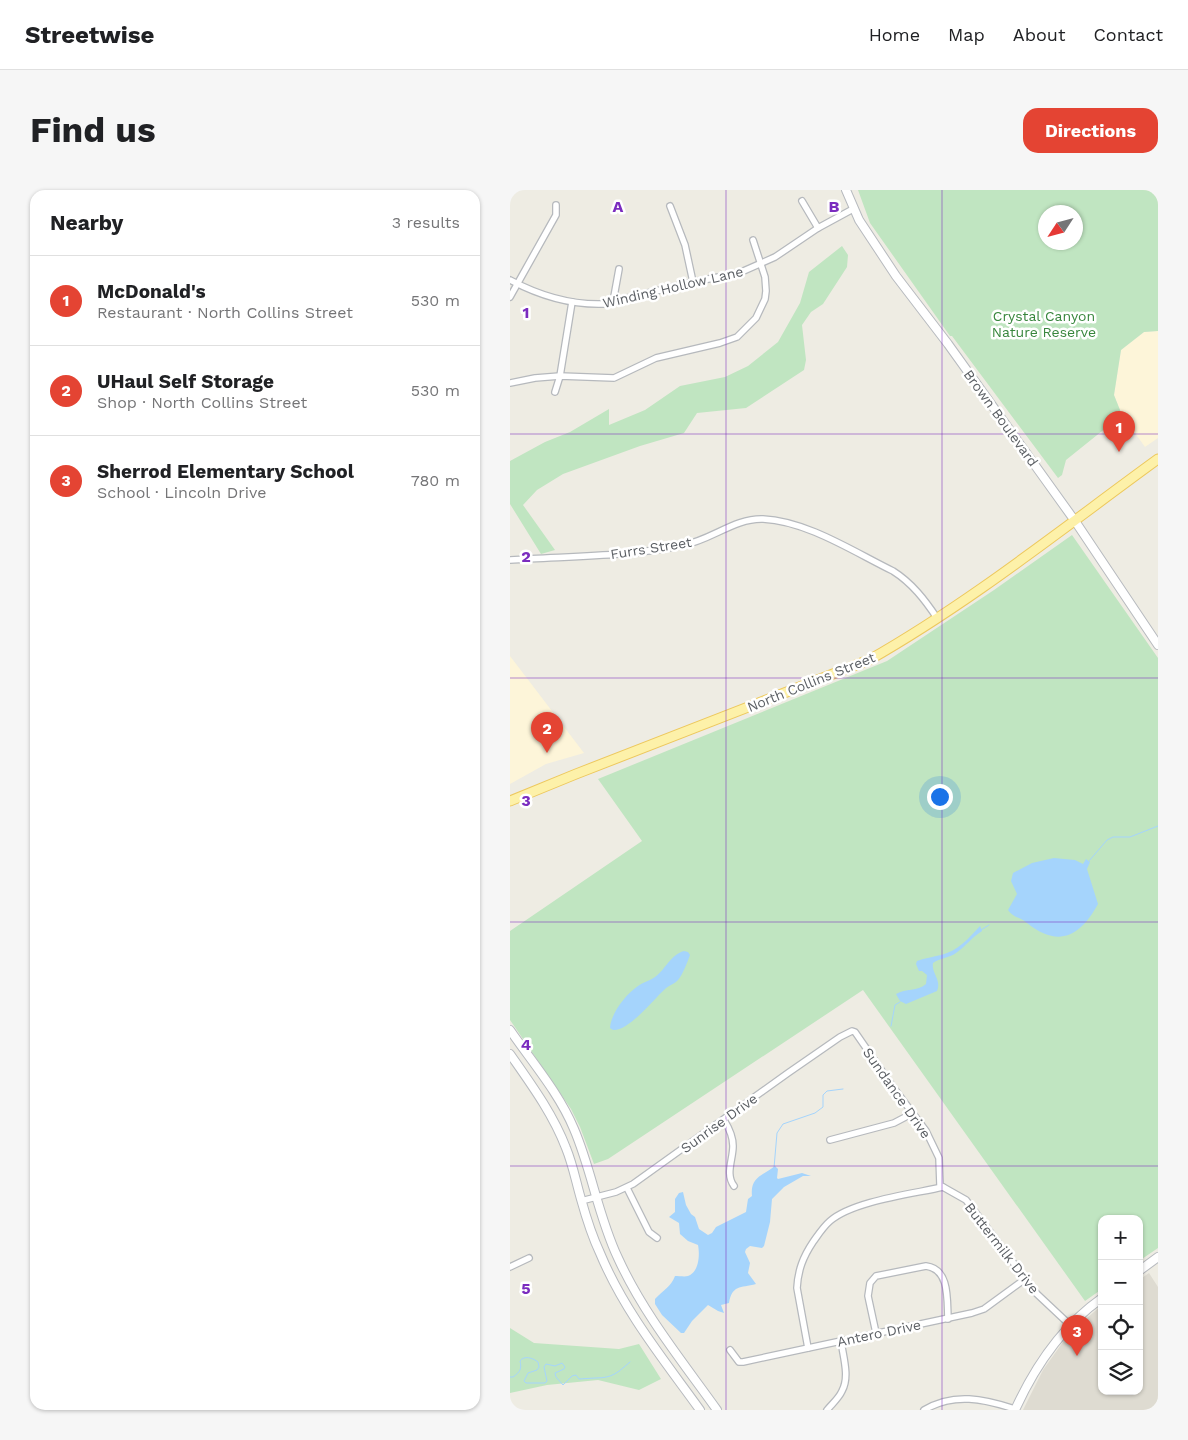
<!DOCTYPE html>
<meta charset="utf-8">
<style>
:root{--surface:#fff;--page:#f6f6f6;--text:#202124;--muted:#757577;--line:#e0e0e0;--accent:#e44433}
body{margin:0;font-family:"Work Sans",sans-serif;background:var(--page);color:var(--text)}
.controls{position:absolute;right:15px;bottom:15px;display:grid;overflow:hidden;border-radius:10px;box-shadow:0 1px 4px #0004}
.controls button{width:45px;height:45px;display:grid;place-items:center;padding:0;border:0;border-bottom:1px solid var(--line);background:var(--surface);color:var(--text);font:25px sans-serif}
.compass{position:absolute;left:528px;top:15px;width:45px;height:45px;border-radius:50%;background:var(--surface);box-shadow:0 1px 4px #0004;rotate:234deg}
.you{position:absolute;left:429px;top:606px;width:18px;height:18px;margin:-12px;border:4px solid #fff;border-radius:50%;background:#1a73e8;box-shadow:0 0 0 8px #1a73e833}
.badge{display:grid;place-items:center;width:32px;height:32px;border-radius:50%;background:var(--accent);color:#fff;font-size:16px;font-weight:700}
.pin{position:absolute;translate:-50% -41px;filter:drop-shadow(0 1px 2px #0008)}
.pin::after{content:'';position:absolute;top:26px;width:18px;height:15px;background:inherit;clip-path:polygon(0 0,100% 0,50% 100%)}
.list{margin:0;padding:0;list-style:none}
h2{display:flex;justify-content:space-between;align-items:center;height:65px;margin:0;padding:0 20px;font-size:21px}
h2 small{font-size:16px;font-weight:400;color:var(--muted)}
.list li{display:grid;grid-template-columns:32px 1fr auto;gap:15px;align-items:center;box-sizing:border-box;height:90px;padding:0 20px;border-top:1px solid var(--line)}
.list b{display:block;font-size:19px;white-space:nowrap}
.list p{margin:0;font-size:16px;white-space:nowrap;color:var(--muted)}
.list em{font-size:16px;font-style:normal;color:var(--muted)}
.icon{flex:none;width:28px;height:28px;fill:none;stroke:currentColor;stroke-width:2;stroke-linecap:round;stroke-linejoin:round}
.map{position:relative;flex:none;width:648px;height:1220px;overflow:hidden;border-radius:15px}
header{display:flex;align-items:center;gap:30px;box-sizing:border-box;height:70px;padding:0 25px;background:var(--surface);border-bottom:1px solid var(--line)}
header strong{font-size:24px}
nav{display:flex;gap:28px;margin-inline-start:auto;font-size:18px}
.intro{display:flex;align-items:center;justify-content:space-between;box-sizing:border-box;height:120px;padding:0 30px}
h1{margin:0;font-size:35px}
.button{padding:12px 22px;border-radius:15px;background:var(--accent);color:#fff;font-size:18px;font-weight:700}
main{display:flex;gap:30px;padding:0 30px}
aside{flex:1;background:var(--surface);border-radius:15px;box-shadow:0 1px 4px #0004}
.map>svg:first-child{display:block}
.commercial{fill:#fdf5d9}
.education{fill:#dedbd1}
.green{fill:#c0e5c1;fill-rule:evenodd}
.water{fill:#a5d4fc}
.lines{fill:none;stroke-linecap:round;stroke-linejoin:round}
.stream{stroke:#a5d4fc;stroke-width:1}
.street-casing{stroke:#b6b9bd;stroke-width:8}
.secondary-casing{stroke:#b7babf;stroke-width:10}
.primary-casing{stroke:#edc85d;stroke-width:11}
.street{stroke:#fff;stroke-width:5.5}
.secondary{stroke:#fff;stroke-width:8}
.primary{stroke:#fdf1a9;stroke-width:9}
.grid{fill:none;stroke:#7b2cbf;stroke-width:1;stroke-opacity:0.55}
.labels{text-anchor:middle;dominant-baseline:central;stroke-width:5;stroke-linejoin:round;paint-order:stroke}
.street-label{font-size:14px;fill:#5b5f64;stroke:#fff}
.park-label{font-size:14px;fill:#38863d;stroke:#fff}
.grid-label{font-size:16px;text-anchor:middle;font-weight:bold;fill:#7b2cbf;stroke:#fff;stroke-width:5;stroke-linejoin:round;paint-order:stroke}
</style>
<header>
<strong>Streetwise</strong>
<nav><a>Home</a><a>Map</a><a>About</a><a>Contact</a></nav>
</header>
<div class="intro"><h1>Find us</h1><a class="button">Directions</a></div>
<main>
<aside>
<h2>Nearby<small>3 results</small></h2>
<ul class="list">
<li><span class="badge">1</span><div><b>McDonald's</b><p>Restaurant · North Collins Street</p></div><em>530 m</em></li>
<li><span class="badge">2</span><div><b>UHaul Self Storage</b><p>Shop · North Collins Street</p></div><em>530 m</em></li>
<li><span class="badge">3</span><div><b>Sherrod Elementary School</b><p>School · Lincoln Drive</p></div><em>780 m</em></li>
</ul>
</aside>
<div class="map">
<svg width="648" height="1220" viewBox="0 0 648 1220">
<rect width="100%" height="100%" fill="#eeece3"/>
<!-- commercial -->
<g class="commercial">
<polygon points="648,141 648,248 635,257 612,225 604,205 611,160 634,142"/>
<polygon points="0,466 74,563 36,574 0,594"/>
</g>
<!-- education -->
<polygon class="education" points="639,1083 648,1097 648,1220 513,1220 533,1180 553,1152 569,1135 592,1115 592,1201 629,1201 629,1090"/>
<!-- green -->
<g class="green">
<path d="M348 0H648V141L634 142 611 160 604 205 612 225 556 270 552 285 548 288 442 146H440L360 33ZM536 22H566V52H536Z"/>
<polygon points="332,56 338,65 337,77 313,114 301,122 292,135 296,170 294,180 236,218 187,223 174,243 130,256 53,284 27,300 13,315 45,360 31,364 0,314 0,271 35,252 60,242 99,219 99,235 135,220 170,196 215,187 238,176 268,152 290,113 299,82"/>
<polygon points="562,345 648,468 648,1058 629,1071 629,1029 592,1029 592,1099 575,1111 353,800 98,969 84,974 70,937 61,919 0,830 0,741 132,651 88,589 377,471 484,400"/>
<polygon points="0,1138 24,1153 109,1159 129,1154 151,1189 129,1200 88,1190 37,1195 0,1203"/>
</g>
<!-- water -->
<g class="water">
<path d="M544 668 565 670 573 674 576 669 580 672 577 679 588 714C570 747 548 758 517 733 511 727 503 728 498 720L507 704 501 691 503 683 522 673Z"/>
<path d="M470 736 472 741C462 747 456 756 446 763 439 768 430 768 423 773 421 783 432 790 427 801L396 814 390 811 386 804C396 798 407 802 416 794L417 785 412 781H409L406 774 407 771C415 768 423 767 431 765 448 761 459 748 470 736Z"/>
<path d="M174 761 178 762 180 765C177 773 173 784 168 790 165 794 159 795 155 799 143 810 119 841 103 840L100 838C101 823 116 804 128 796 133 792 140 791 145 787 156 779 160 765 174 761Z"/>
<path d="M265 976 268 979 267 988 268 989 292 983 301 986H293L274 997 262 1009 260 1032 254 1056 252 1058 240 1056 236 1059 235 1062 240 1073 238 1083 246 1094C230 1098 222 1095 219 1113L211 1115 214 1123 208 1121 198 1115 182 1131 174 1143H171L152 1125 145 1114V1109C153 1100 161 1097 165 1086 169 1086 175 1087 178 1086 189 1082 190 1065 188 1055L178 1051 170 1044 169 1033 159 1027 165 1022V1009L169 1003 173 1002 176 1015 181 1024 185 1027 189 1039 198 1045 202 1043 206 1037 236 1022 238 1009 242 1006C240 987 252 986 265 976Z"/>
</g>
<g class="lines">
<!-- stream -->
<g class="stream">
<polyline points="579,671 597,650 603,647 620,647 648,636"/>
<polyline points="471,740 479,735"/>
<polyline points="381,836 385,815 390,812"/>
<polyline points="264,978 267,943 273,934 305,923 313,917 313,905 317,901 333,899"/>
<path d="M0 1187H3C10 1182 12 1179 10 1171 14 1165 23 1168 28 1172L29 1177 27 1180 18 1183 14 1191 16 1193H35L37 1191 34 1177 36 1174 45 1176 52 1173 55 1177 54 1179 45 1183 46 1187 53 1195 62 1186 66 1185 69 1189C74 1189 80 1188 85 1188 103 1188 107 1183 120 1172"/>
</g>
<defs>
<g id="street">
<polyline points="292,11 308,38"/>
<polyline points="160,16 175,55 183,92"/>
<path d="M0 90C30 106 60 115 93 114L183 92 229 83 265 67 308 38 343 19"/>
<polyline points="0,107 46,25 46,15"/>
<polyline points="103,112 109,79"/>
<polyline points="0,193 25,188 50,186 104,188 146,168 210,153 227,147 246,128 255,109 256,101 255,87 243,50"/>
<polyline points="45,202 50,186 62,112"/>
<path d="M0 370C58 366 117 367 174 355 201 350 225 328 253 329 297 331 344 362 383 381 402 393 415 410 427 428"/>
<path d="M214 930C219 938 223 946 223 956 223 970 215 984 224 996"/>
<polyline points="320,950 384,933 403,923"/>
<polyline points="117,998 139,1042 147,1048"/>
<polyline points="71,1011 106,1002 123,994 278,883 330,847 342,841 345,842 383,897 416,941 429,968 430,995 433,997"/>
<polyline points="0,1077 19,1068"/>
<path d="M366 1143 358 1106 360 1093 366 1086 416 1076C440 1079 437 1110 438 1129"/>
<path d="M298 1158 287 1098C288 1080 293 1067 303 1052 308 1045 313 1037 320 1031 343 1011 402 1004 433 997L456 1010 527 1104 560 1135"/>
<polyline points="220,1160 229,1172 233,1172 462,1123 474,1119 515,1089"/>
<path d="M317 1220C322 1214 329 1208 332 1201 340 1187 333 1166 331 1151"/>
<path d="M414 1220C444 1202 474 1209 505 1219"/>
</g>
<g id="secondary">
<polyline points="336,0 349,30 386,86 438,154 565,331 648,455"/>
<path d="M0 840C22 872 49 903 64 939 82 981 88 1026 108 1068 133 1123 172 1171 207 1220"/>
<path d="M0 864C21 894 43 924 56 958 63 975 66 992 71 1009 76 1027 82 1046 90 1063 114 1121 154 1170 190 1220"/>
<polyline points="629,1081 648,1067"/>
<path d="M505 1220C525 1176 552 1136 592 1108"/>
</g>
<path id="primary" d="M0 611 66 584 359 470C461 412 553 338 648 269"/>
</defs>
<!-- street casing -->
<use href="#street" class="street-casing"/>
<!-- secondary casing -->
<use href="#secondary" class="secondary-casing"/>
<!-- primary casing -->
<use href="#primary" class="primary-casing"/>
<!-- street -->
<use href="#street" class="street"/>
<!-- secondary -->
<use href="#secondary" class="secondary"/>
<!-- primary -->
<use href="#primary" class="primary"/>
</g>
<!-- grid -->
<path class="grid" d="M216 0V1220M432 0V1220M0 244H648M0 488H648M0 732H648M0 976H648"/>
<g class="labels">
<!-- street labels -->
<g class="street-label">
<text transform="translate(163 97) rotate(-13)">Winding Hollow Lane</text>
<text transform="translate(491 228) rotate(54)">Brown Boulevard</text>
<text transform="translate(141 358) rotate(-9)">Furrs Street</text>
<text transform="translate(301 492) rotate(-22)">North Collins Street</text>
<text transform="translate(387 903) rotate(55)">Sundance Drive</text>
<text transform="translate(209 933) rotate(-36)">Sunrise Drive</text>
<text transform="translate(492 1058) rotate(52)">Buttermilk Drive</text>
<text transform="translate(369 1143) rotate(-12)">Antero Drive</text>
</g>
<!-- park labels -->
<g class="park-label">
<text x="534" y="126">Crystal Canyon<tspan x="534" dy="16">Nature Reserve</tspan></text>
</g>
</g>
<g class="grid-label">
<text x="108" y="22">A</text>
<text x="324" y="22">B</text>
<text x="16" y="128">1</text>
<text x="16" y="372">2</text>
<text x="16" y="616">3</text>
<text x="16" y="860">4</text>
<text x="16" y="1104">5</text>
</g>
</svg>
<div class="controls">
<button>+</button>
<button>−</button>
<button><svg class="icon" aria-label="locate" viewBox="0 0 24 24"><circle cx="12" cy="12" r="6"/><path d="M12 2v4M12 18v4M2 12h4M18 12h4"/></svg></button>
<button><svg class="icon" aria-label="layers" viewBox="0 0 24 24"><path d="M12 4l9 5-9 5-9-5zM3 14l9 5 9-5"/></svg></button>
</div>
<svg class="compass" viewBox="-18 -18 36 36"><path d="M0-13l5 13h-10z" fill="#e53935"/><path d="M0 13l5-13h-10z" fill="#757577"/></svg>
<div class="you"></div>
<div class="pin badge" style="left:609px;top:262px">1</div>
<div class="pin badge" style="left:37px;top:563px">2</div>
<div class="pin badge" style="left:567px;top:1166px">3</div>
</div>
</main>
